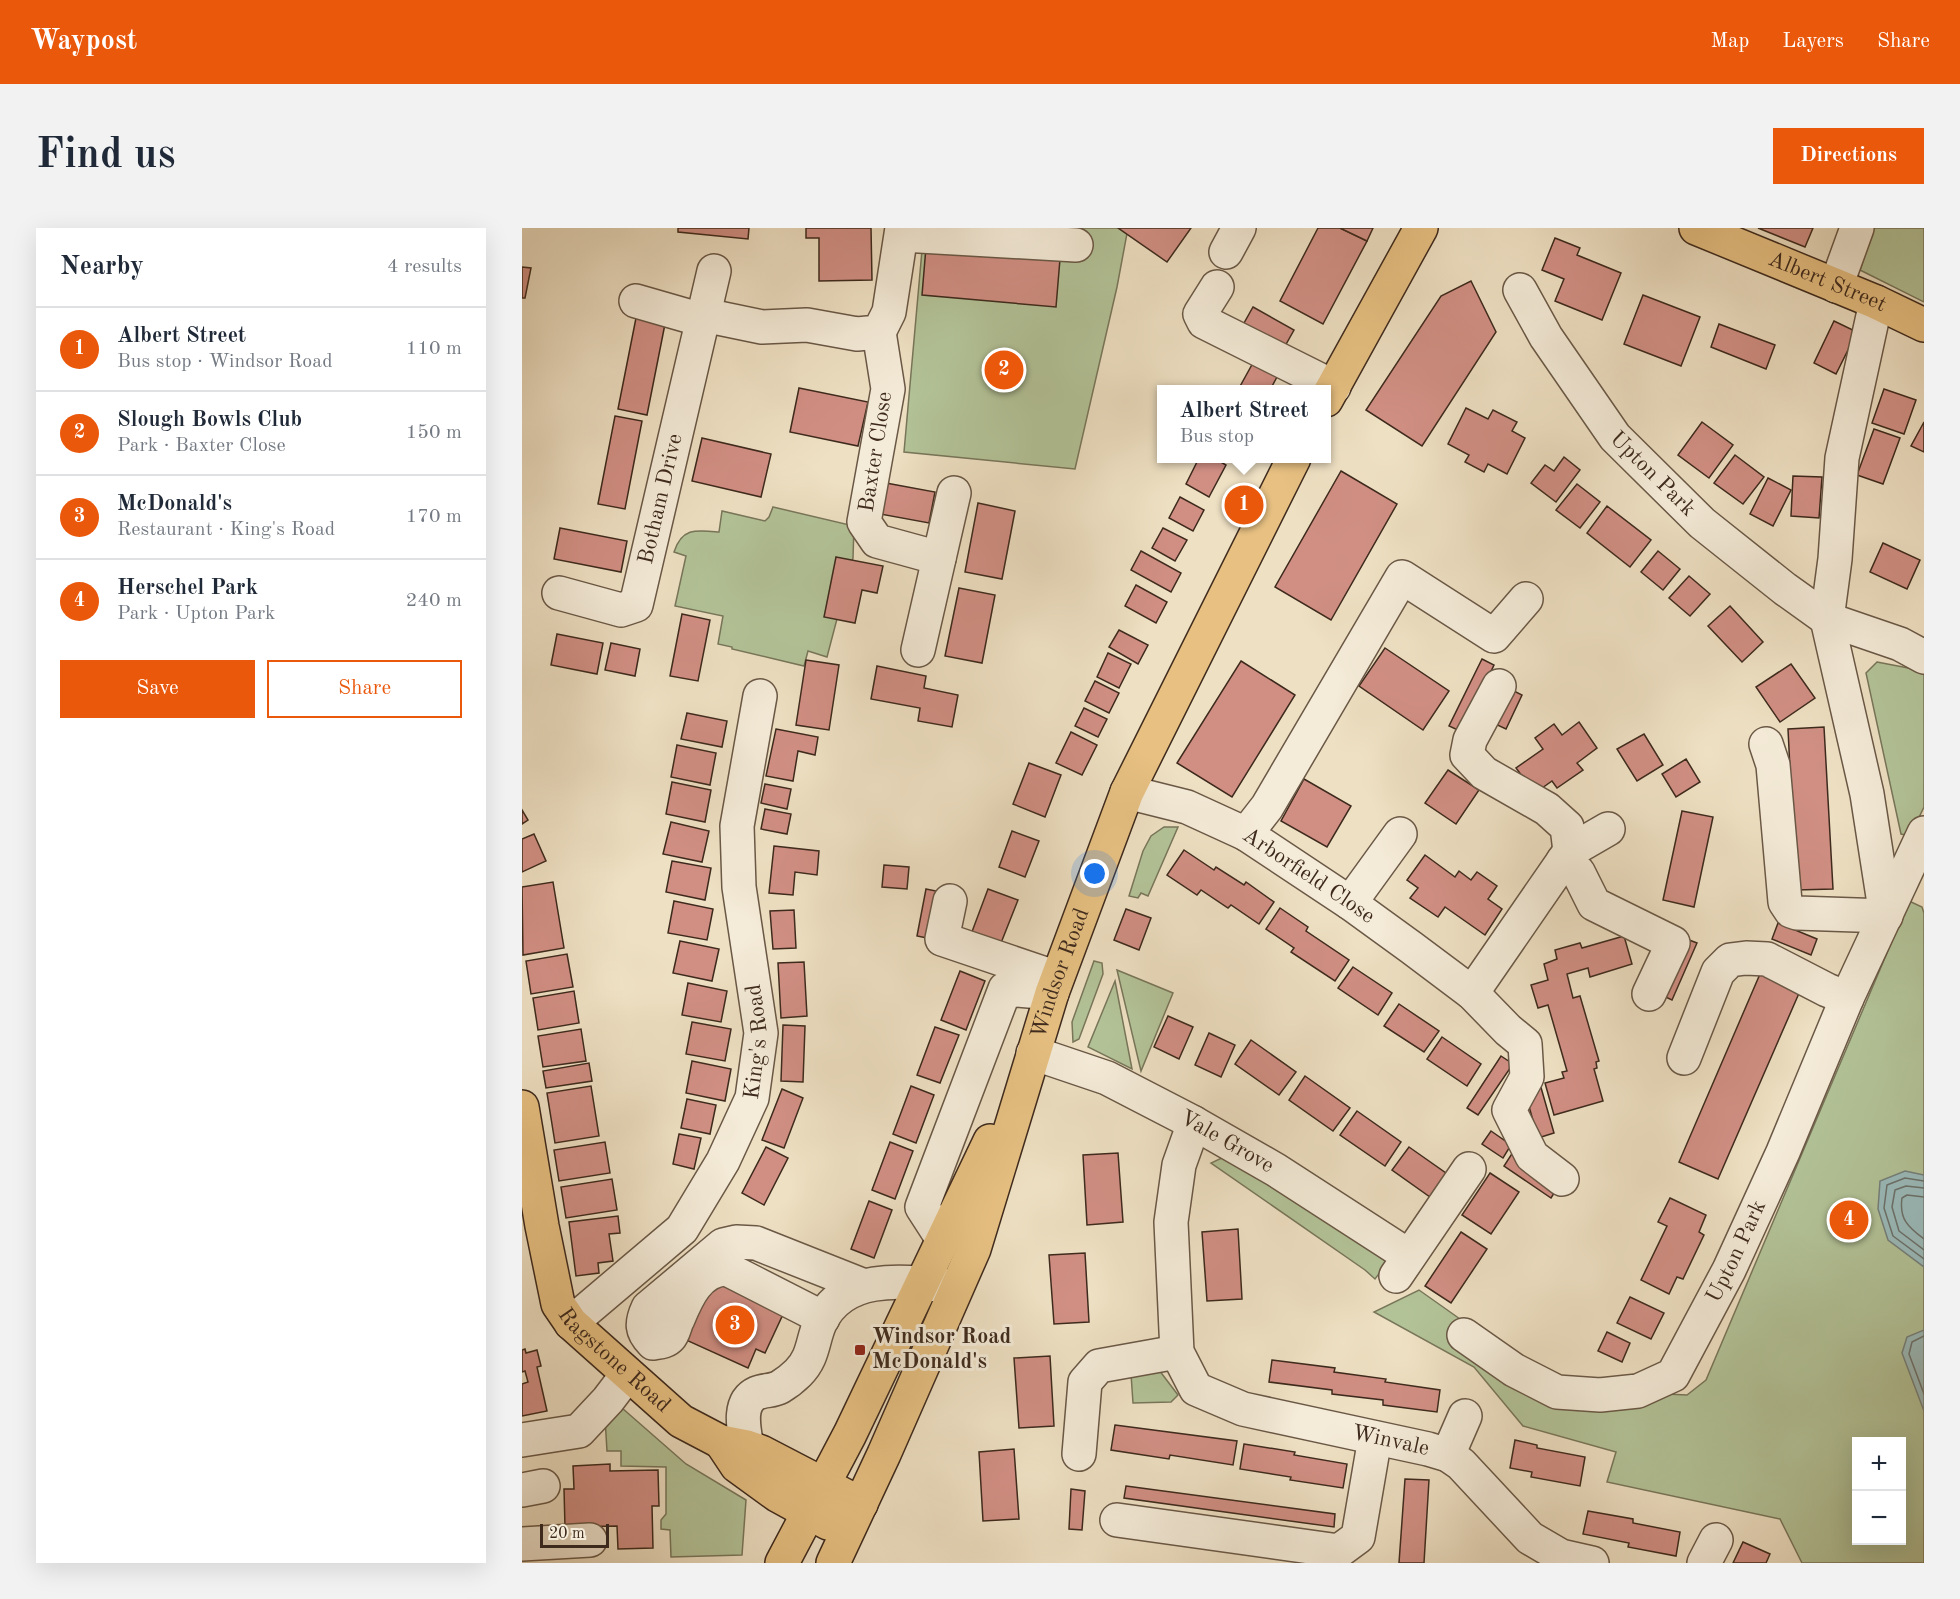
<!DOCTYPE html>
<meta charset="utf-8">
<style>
:root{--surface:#fff;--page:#f2f2f3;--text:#1f2937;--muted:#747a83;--line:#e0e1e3;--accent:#ea580c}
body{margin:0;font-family:"Old Standard TT",serif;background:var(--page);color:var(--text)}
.controls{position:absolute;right:18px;bottom:18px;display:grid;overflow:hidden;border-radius:0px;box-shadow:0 6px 24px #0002}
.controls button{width:54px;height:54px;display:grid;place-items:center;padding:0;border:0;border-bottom:2px solid var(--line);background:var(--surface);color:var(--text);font:30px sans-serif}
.scale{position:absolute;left:18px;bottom:15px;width:69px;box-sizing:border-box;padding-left:6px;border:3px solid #3e2a1d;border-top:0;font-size:16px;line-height:21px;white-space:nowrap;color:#3e2a1d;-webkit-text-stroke:4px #f4ebd8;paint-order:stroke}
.you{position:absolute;left:573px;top:646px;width:21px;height:21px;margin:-15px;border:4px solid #fff;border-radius:50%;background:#1a73e8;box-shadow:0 0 0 9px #1a73e833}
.badge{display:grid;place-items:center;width:39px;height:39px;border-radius:50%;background:var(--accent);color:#fff;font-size:20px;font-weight:700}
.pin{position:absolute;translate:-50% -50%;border:3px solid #fff;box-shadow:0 2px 6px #0006}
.popup{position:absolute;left:635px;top:157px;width:174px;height:78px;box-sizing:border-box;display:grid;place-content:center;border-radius:0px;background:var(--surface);filter:drop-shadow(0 2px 4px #0005);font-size:20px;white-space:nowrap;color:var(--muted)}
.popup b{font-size:22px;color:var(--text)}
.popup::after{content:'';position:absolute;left:50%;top:100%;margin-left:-12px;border:12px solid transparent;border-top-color:var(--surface)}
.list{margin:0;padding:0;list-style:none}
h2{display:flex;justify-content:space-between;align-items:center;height:78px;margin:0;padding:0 24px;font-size:26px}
h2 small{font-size:20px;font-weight:400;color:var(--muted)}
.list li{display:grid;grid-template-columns:39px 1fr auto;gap:18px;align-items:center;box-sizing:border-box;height:84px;padding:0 24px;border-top:2px solid var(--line)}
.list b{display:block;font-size:22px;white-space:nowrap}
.list p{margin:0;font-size:20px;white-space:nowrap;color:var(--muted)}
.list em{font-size:20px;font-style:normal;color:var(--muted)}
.actions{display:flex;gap:12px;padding:18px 24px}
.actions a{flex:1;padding:14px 0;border:2px solid var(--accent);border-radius:0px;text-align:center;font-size:21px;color:var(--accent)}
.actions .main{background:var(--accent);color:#fff}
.map{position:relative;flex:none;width:1402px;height:1335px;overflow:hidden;border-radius:0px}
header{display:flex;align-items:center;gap:36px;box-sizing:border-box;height:84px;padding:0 30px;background:var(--accent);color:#fff}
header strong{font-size:28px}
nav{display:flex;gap:33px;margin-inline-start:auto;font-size:21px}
.intro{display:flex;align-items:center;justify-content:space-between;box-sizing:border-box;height:144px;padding:0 36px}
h1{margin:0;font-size:42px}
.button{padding:15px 27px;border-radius:0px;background:var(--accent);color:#fff;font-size:21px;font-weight:700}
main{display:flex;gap:36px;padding:0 36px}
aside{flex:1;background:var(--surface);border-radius:0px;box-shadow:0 6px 24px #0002}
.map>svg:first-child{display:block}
.green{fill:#b3c398;stroke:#78765a;stroke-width:1.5;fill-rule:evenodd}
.water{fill:#9bbbbb;stroke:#76817c;stroke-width:1.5}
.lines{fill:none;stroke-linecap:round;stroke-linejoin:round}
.shore{stroke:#6c726c;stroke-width:1.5}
.building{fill:#d18f84;stroke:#3e2a1d;stroke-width:1.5}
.minor-casing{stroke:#6a5846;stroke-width:36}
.major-casing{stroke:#3e2a1d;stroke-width:36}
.minor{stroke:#f4ebd8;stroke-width:33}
.major{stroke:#e7c082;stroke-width:33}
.poi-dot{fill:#8f2418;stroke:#f4ebd8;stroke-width:2}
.labels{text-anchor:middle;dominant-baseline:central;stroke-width:6;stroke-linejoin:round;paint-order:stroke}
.street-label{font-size:22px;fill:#3e2a1d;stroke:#f4ebd8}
.poi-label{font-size:22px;font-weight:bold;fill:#3e2a1d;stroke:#f4ebd8;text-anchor:start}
</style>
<header>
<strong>Waypost</strong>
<nav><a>Map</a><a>Layers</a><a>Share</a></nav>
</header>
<div class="intro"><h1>Find us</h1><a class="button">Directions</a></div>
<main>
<aside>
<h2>Nearby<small>4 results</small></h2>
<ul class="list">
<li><span class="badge">1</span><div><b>Albert Street</b><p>Bus stop · Windsor Road</p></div><em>110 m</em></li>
<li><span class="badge">2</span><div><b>Slough Bowls Club</b><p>Park · Baxter Close</p></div><em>150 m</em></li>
<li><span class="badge">3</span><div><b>McDonald's</b><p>Restaurant · King's Road</p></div><em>170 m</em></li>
<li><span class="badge">4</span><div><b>Herschel Park</b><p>Park · Upton Park</p></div><em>240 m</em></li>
</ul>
<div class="actions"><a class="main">Save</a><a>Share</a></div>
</aside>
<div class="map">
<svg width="1402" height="1335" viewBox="0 0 1402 1335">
<rect width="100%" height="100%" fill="#eee0c3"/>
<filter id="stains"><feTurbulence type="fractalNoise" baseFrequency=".00333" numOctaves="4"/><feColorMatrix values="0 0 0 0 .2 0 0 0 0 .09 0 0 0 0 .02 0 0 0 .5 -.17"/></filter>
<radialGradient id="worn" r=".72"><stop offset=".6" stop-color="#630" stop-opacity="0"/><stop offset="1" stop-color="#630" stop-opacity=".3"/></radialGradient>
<!-- green -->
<g class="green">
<polygon points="402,0 606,0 595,59 553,241 382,224"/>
<polygon points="1352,0 1402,0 1402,74 1338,42"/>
<path d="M251 279 332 298 331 330 305 429 286 423 282 438 210 421V419L196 416 201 388 153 378 164 328 152 324C160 299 175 302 197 304L200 283 243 293 247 289Z"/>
<polygon points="1355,434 1402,443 1402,579 1388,608 1379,606 1344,445"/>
<polygon points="642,599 656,599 626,668 619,665 616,670 607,668 621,623 629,608"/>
<path d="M1387 673 1400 679 1402 685V1335H1280L1258 1291 1085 1254 1094 1224 1001 1198 952 1139 852 1084 897 1062 1037 1161 1165 1167 1184 1152ZM1334 1214H1380V1312H1334Z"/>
<polygon points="572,733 580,735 581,746 557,811 551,814 550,794"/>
<polygon points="595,742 651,765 619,843"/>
<polygon points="593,753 610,841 566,819"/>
<polygon points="708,926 869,1030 853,1051 843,1042 689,935"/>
<polygon points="637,1142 656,1167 649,1174 611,1175 609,1146"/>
<polygon points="100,1180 164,1236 224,1272 220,1327 149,1329 148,1302 139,1301 139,1292 144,1286 144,1239 99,1238 99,1223 85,1223 83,1190"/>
</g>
<!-- water -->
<g class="water">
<polygon points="1383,943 1402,947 1402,1039 1366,1012 1356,981 1358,953"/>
<polygon points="1402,1102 1402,1183 1380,1125 1385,1109"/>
</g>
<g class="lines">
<!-- shore -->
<g class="shore">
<polyline points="1402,953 1383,950 1365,957 1362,980 1371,1008 1402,1031"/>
<polyline points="1402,960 1384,958 1373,962 1370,979 1377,1003 1402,1022"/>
<path d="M1402 969 1385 967 1380 970C1377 991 1386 999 1402 1011"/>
<polyline points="1402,1108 1390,1114 1387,1126 1402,1166"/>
</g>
</g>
<!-- building -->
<g class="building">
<polygon points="156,0 227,0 226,11 156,4"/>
<polygon points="284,0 349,0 350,52 297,53 297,10 284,10"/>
<polygon points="596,0 669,0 645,34"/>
<polygon points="796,0 818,0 845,13 801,96 758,73"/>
<polygon points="818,0 851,0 845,13"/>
<polygon points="1236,0 1291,0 1283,19"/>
<polygon points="1033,10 1058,20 1055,27 1099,45 1080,92 1033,73 1042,51 1020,42"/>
<polygon points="404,19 538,31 534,79 400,67"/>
<polygon points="0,39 9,40 3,70 0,70"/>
<polygon points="949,53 974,104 900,218 844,182 919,68"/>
<polygon points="1121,67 1178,89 1159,138 1102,116"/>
<polygon points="731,79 772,102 758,127 717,104"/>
<polygon points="114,90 143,96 125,187 96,181"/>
<polygon points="1312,93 1335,104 1314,146 1292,135"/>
<polygon points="1197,96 1253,117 1244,141 1189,119"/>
<polygon points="732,133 756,147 748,162 716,162"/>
<polygon points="277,160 346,174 336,218 268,204"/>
<polygon points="1362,161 1394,172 1382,206 1350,195"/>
<polygon points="944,180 966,191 971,182 995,194 990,203 1003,210 985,246 966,236 962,244 943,234 947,227 926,216"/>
<polygon points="93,188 120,193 103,281 76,276"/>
<polygon points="1180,194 1211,217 1187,250 1156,227"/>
<polygon points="1402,194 1402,224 1389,218"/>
<polygon points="1352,201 1378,210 1361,256 1335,247"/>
<polygon points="180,210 249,226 239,269 170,253"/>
<polygon points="1213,227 1242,249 1221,276 1192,255"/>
<polygon points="1042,229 1058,242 1034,274 1009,255 1023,237 1032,243"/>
<polygon points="677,230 692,230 704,237 687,269 664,256"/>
<polygon points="819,243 875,276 809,392 753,359"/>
<polygon points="1271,248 1300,249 1297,290 1269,288"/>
<polygon points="1246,250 1269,262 1251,298 1228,286"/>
<polygon points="364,255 413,264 407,295 358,286"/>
<polygon points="1055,256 1078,274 1058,300 1034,282"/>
<polygon points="658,269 682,282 671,303 647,290"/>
<polygon points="456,275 493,283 480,351 443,344"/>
<polygon points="1085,278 1129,312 1108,339 1065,305"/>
<polygon points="38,300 105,313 99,344 32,331"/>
<polygon points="641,300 665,312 653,333 630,320"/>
<polygon points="1361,315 1398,332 1385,361 1348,344"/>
<polygon points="619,323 659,345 649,364 609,342"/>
<polygon points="1136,323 1158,341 1141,362 1119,344"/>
<polygon points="314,329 361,338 355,365 340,362 333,395 302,389"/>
<polygon points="1167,348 1188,366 1168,388 1147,370"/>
<polygon points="614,357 645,374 634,395 603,378"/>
<polygon points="437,360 473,367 460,435 423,428"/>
<polygon points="1208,378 1241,414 1220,434 1186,398"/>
<polygon points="160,386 188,392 176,453 148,448"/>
<polygon points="597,402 626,417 616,436 587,419"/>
<polygon points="35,406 81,415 75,446 29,437"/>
<polygon points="89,415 118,421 113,448 83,442"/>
<polygon points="863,420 927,463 901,502 837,458"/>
<polygon points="586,425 609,436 597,460 575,449"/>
<polygon points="960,431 972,437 940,504 927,498"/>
<polygon points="284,432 317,437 307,502 274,497"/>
<polygon points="719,433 773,467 710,569 655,535"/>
<polygon points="1269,436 1293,470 1258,494 1234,459"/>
<polygon points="355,438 404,448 402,460 436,467 430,499 396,493 398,480 349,471"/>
<polygon points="573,453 597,465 587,485 563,473"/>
<polygon points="988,461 1000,467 984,501 971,495"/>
<polygon points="562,480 585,491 576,509 553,498"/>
<polygon points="165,485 205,493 200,519 159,511"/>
<polygon points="1057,494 1075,520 1055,535 1061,542 1035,560 1030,553 1013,565 994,540 1021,521 1013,510 1032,496 1040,507"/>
<polygon points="1302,499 1311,661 1274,662 1266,501"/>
<polygon points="254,501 296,509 293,527 276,523 271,553 244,548"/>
<polygon points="549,504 575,517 560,547 534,535"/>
<polygon points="1122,506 1141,537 1115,553 1095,521"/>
<polygon points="155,517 194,525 188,557 149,549"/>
<polygon points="1164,531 1178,554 1154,569 1140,546"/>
<polygon points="507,535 539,547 523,589 491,576"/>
<polygon points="926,542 957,562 934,596 903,575"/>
<polygon points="782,551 829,578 805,619 759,593"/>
<polygon points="150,554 189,562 183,594 144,586"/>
<polygon points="243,556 269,561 265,581 239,575"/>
<polygon points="243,581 269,586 265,606 239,601"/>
<polygon points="0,582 6,592 0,596"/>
<polygon points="1160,583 1191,589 1172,679 1141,672"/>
<polygon points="149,594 187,603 180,634 141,626"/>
<polygon points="490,603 517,613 503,649 477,639"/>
<polygon points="12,606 24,633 0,644 0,611"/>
<polygon points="252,618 297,623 295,647 273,644 271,667 247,665"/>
<polygon points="662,622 692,642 694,639 722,657 724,654 752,674 737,696 709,677 706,680 679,662 675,667 645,647"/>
<polygon points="903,627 933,649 937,643 949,652 955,644 975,658 966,671 980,681 963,707 923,679 916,689 888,670 896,660 885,652"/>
<polygon points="150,633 189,640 183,672 144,664"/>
<polygon points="362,637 387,639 385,661 360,659"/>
<polygon points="31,654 42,720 1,727 0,659"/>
<polygon points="404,661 419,664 410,711 395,708"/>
<polygon points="466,661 496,672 477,720 448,709"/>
<polygon points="152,673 191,681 185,712 146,705"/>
<polygon points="758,680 786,699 784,703 827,732 813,753 769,724 772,720 744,701"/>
<polygon points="604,681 629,690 617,722 592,712"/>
<polygon points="272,682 274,720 251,721 248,683"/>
<polygon points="1256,695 1295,711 1289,727 1250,711"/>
<polygon points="1102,708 1110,736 1068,749 1066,740 1045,746 1051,770 1058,768 1077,833 1074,834 1075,840 1072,841 1081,873 1032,887 1023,855 1042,850 1040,844 1045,843 1026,777 1016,780 1009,757 1026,752 1022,736 1035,731 1033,722 1058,715 1060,720"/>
<polygon points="1162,710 1175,715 1150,772 1137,766"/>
<polygon points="158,713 197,721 190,753 151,745"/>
<polygon points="45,726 51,759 9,766 4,733"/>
<polygon points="282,734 285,788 259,790 256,735"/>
<polygon points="831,739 870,765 856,787 816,760"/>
<polygon points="438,743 463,753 444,802 419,792"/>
<polygon points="1238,746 1278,763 1196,951 1157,934"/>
<polygon points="166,755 205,763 199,794 160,787"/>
<polygon points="52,763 57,795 16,802 11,770"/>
<polygon points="877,776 917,803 902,824 862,798"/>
<polygon points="646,788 671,799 657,831 632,819"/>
<polygon points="170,794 209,801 203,833 164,826"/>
<polygon points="261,797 283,798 281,854 259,853"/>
<polygon points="413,799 437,807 418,855 395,847"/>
<polygon points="59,801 64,833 21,839 16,808"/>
<polygon points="687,805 713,817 699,849 673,837"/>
<polygon points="920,809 959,836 945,858 905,831"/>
<polygon points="729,812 774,844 757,867 713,836"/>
<polygon points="979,828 991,836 956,887 945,880"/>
<polygon points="170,833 209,841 203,873 164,865"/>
<polygon points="67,835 70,853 24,860 21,843"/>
<polygon points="783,848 828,880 811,903 767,872"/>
<polygon points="1018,856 1032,905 1016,910 1002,861"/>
<polygon points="69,858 77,908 33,915 25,865"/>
<polygon points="389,858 412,867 394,915 371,906"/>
<polygon points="260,861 281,870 262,920 240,912"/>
<polygon points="165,871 194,877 188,906 159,900"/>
<polygon points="835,883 879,914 863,938 818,907"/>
<polygon points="969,903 989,917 981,930 960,916"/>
<polygon points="157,906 179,910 172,941 151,936"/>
<polygon points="83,914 88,945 37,953 32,922"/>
<polygon points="368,914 391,923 373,971 350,962"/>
<polygon points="244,919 266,930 242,977 220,965"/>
<polygon points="887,919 931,950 915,974 870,942"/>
<polygon points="991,924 1038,956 1029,970 982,938"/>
<polygon points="596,925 601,994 565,997 561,927"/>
<polygon points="968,945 997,964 969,1006 940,987"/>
<polygon points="90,951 95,982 44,990 39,959"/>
<polygon points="1148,970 1184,987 1177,1004 1182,1007 1161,1051 1155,1049 1147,1066 1119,1052 1145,998 1136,994"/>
<polygon points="347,973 370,982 352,1030 329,1021"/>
<polygon points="96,988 98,1005 87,1006 91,1033 76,1035 77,1045 54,1048 47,994"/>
<polygon points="716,1001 720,1071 685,1073 680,1004"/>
<polygon points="939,1004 965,1021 929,1075 903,1058"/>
<polygon points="563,1025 567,1094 532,1096 527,1027"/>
<polygon points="192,1050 263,1082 243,1125 234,1121 226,1140 164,1112"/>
<polygon points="1108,1069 1142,1085 1129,1111 1095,1095"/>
<polygon points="1085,1104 1108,1115 1100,1134 1076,1123"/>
<polygon points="3,1121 4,1125 15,1122 19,1138 15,1139 25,1183 0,1188 0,1156 6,1154 3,1143 0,1144 0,1122"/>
<polygon points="528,1128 532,1198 497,1200 492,1130"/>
<polygon points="750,1132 813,1140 812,1144 864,1151 863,1154 918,1162 915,1184 861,1177 861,1172 810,1166 810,1162 747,1154"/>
<polygon points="593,1197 715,1213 711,1237 648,1227 647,1231 589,1222"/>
<polygon points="993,1212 1015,1217 1015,1220 1063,1229 1058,1258 1009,1249 1010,1244 988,1240"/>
<polygon points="722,1216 773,1224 772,1227 825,1236 821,1260 768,1252 769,1249 718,1241"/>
<polygon points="492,1221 497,1291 461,1293 457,1224"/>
<polygon points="88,1236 88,1243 136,1242 137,1278 130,1278 131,1320 96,1321 95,1298 43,1299 42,1261 52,1261 51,1238"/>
<polygon points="883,1251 907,1252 902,1335 877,1335"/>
<polygon points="604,1258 813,1286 812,1299 602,1270"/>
<polygon points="549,1261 563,1263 560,1302 547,1301"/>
<polygon points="1066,1283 1111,1291 1111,1295 1158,1304 1154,1328 1106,1319 1107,1315 1061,1306"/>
<polygon points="1221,1314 1248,1326 1244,1335 1211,1335"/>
</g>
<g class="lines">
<defs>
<g id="minor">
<polyline points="380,7 554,17"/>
<polyline points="704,24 717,0"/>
<polyline points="1314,58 1335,0"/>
<polyline points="695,59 678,86 682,94 812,159"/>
<path id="s1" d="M998 62 1024 109 1093 209 1180 295 1263 361 1305 391 1378 416 1402 429"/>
<polyline points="114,73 180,92"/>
<polyline points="182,87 240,99 285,97 335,106 357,104 367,84 380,0"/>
<polyline points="357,104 366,161 342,294 355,313 417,330"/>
<path id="s2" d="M37 365 99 382 114 377 192 43"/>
<polyline points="396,422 432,265"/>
<polyline points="977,458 948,512 945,527 962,545 1025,581 1045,599 1048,623"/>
<polyline points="1244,516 1251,537 1263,674 1269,683 1275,685 1364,688 1345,566 1305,391 1313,331 1320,230 1354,74"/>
<path id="s3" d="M605 564 665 579 724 606 828 675 890 720 950 765 986 802 1003 816 1005 849 987 882 1010 928 1040 951"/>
<polyline points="724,606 745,579 880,349 972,408 1004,371"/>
<polyline points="1041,633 1056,644 1072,676 1151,715 1127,766"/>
<polyline points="428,673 420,711 535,750"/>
<polyline points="828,675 878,606"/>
<polyline points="950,765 1048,623 1086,601"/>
<path id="s4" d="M511 825 585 850 672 895 754 942 887 1028"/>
<polyline points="1162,830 1196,744 1208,732 1224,730 1245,731 1305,762 1325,770"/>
<path id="s5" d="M672 895 657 937 649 994 655 1124 674 1161 721 1181 906 1221 926 1227 939 1236 1008 1310 1039 1328 1070 1335"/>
<polyline points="420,1010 400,979 483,761 530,765"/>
<polyline points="874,1048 947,941"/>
<path d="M301 1090 205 1041C177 1041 165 1069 156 1091 153 1096 152 1105 148 1109 144 1114 136 1114 131 1115 119 1103 119 1095 126 1080L201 1017 214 1014 234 1015 340 1057"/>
<path id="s6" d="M49 1095 160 1001 201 933 230 870 239 805 217 659 215 598 238 468"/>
<path id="s7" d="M942 1107 992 1142 1035 1164 1078 1167 1116 1163 1151 1147 1207 1042 1261 924 1325 770 1402 605"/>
<polyline points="0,1212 57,1203 86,1172 105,1147"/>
<path d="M225 1219C222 1202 215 1174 235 1165 242 1162 251 1163 258 1159 263 1156 271 1150 276 1145 292 1129 290 1113 298 1095 321 1045 381 1053 425 1058"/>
<polyline points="557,1226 563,1154 577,1138 655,1124"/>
<polyline points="926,1227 943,1188"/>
<polyline points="0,1262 21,1258"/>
<polyline points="595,1292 817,1323 836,1309 853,1210"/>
<polyline points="0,1316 68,1312"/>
<polyline points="1182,1335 1194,1312"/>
</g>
<g id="major">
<path id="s8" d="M1174 0 1354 74 1402 97"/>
<polyline points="804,172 899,0"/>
<path id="s9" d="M0 879 20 998 36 1076 49 1095 159 1193 199 1214 225 1219 239 1224 339 1276"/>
<polyline points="199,1214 215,1238 255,1267 306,1295"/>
<polyline points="260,1335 328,1206 468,913"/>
<path id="s10" d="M311 1335 362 1226 452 1021 530 765 605 564 772 230"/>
</g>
</defs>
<!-- minor casing -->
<use href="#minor" class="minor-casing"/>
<!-- major casing -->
<use href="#major" class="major-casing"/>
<!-- minor -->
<use href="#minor" class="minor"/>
<!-- major -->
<use href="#major" class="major"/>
</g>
<!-- markers -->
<rect class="poi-dot" x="332" y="1116" width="12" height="12" rx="3"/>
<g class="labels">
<!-- street labels -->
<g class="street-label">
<text stroke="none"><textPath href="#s8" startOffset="142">Albert Street</textPath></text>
<text transform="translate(354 224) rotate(-81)">Baxter Close</text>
<text stroke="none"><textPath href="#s1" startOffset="228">Upton Park</textPath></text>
<text stroke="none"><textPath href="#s2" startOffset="189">Botham Drive</textPath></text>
<text stroke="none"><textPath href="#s3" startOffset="202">Arborfield Close</textPath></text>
<text stroke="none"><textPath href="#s10" startOffset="633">Windsor Road</textPath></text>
<text stroke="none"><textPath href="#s6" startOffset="351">King's Road</textPath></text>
<text stroke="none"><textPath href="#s4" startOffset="214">Vale Grove</textPath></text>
<text stroke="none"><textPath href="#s7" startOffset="368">Upton Park</textPath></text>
<text stroke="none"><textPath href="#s9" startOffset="280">Ragstone Road</textPath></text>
<text stroke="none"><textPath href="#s5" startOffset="476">Winvale</textPath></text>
</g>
<!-- poi labels -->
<g class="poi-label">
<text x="350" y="1109">Windsor Road<tspan x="350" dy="25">McDonald's</tspan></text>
</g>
</g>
<rect width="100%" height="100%" filter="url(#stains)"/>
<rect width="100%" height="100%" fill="url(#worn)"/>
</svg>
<div class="controls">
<button>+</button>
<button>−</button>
</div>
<div class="scale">20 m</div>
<div class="you"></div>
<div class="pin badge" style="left:722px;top:277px">1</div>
<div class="popup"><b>Albert Street</b>Bus stop</div>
<div class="pin badge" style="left:482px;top:142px">2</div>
<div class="pin badge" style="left:213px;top:1097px">3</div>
<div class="pin badge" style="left:1327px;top:992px">4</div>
</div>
</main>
